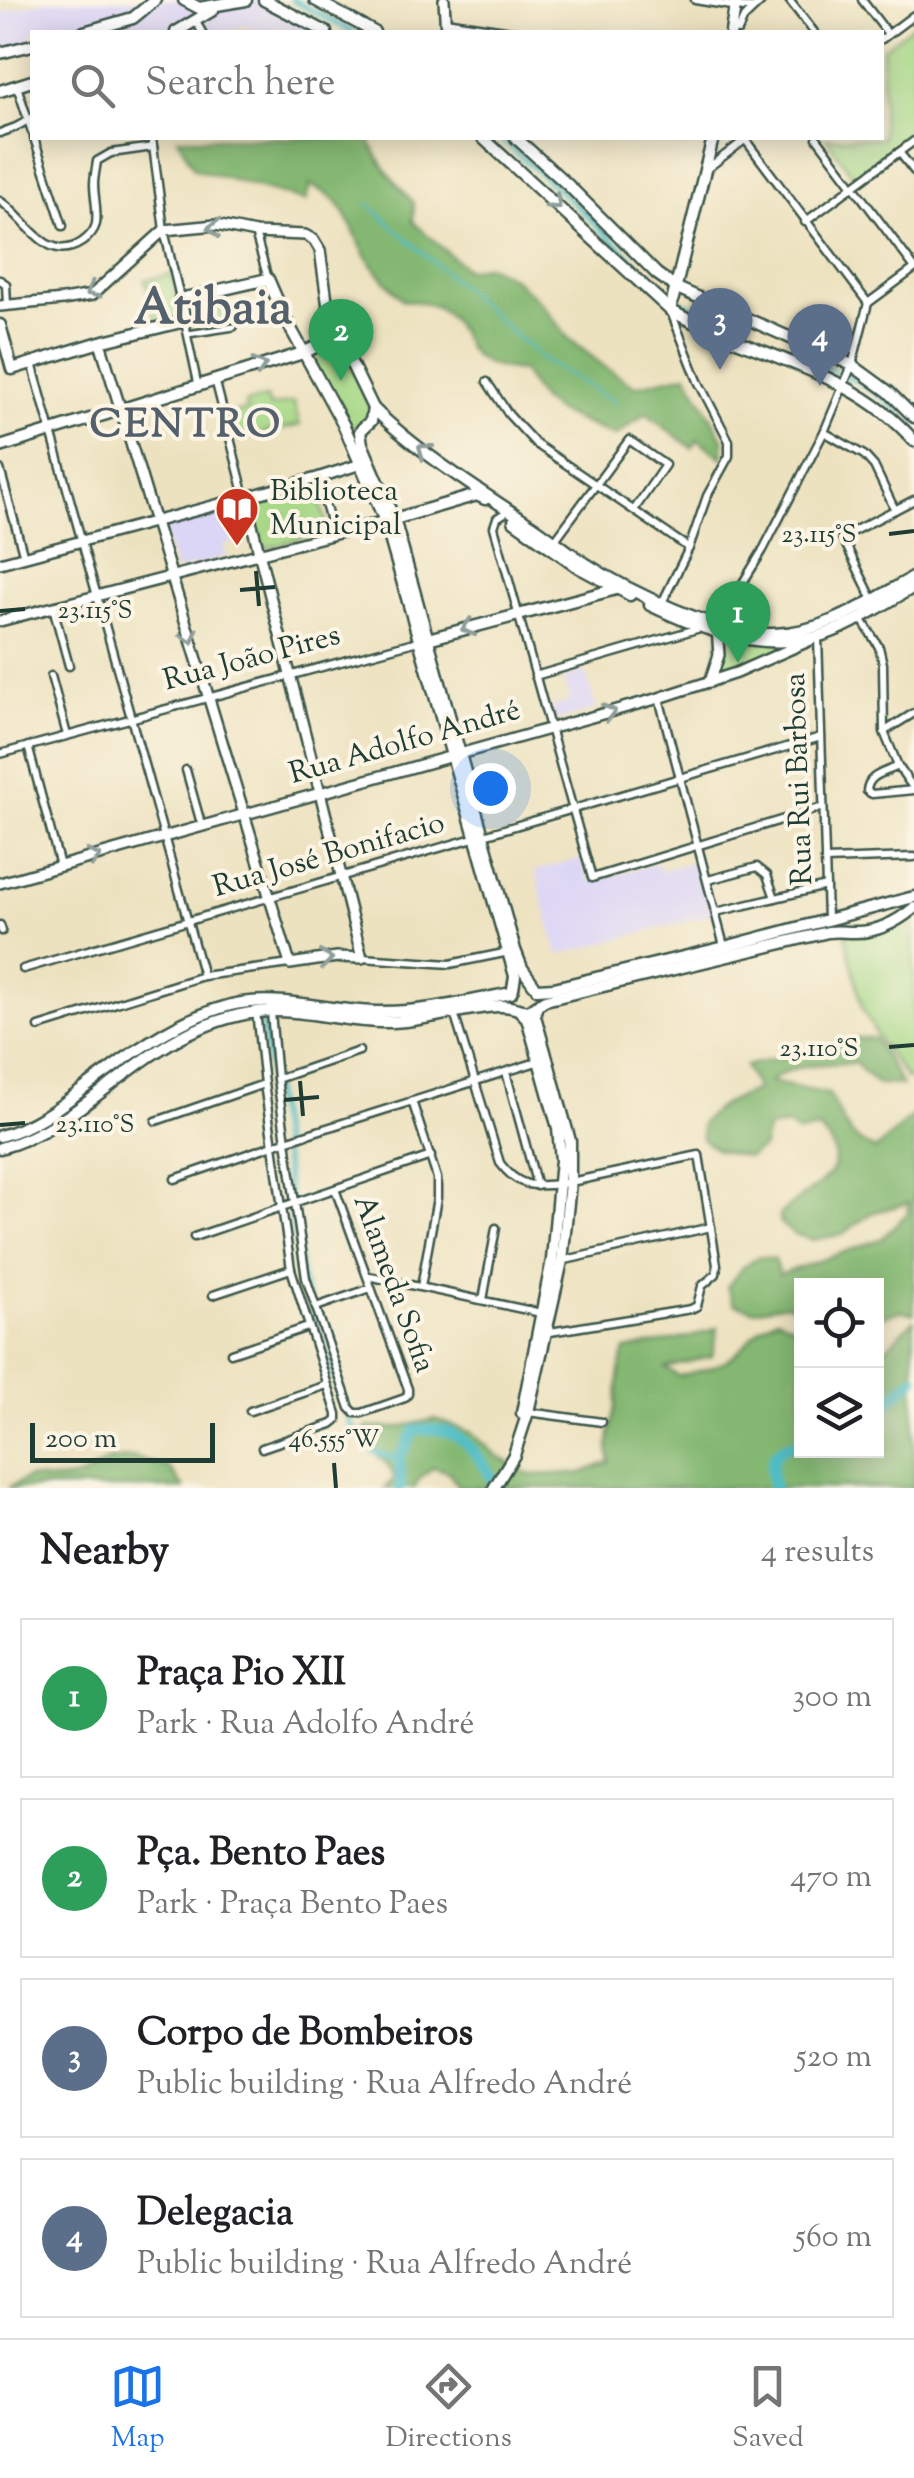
<!DOCTYPE html>
<meta charset="utf-8">
<style>
:root{--surface:#fff;--page:#f2f2f2;--text:#202124;--muted:#757577;--line:#e0e0e0;--accent:#1a73e8}
body{margin:0;font-family:"Sorts Mill Goudy",serif;background:var(--page);color:var(--text)}
.controls{position:absolute;right:30px;bottom:30px;display:grid;overflow:hidden;border-radius:0px;box-shadow:0 5px 25px #0003}
.controls button{width:90px;height:90px;display:grid;place-items:center;padding:0;border:0;border-bottom:2px solid var(--line);background:var(--surface);color:var(--text);font:50px sans-serif}
.scale{position:absolute;left:30px;bottom:25px;width:185px;box-sizing:border-box;padding-left:10px;border:5px solid #1f3d34;border-top:0;font-size:28px;line-height:35px;white-space:nowrap;color:#1f3d34;-webkit-text-stroke:8px #fcf5e5;paint-order:stroke}
.you{position:absolute;left:490px;top:788px;width:35px;height:35px;margin:-25px;border:8px solid #fff;border-radius:50%;background:#1a73e8;box-shadow:0 0 0 15px #1a73e833}
.badge{display:grid;place-items:center;width:65px;height:65px;border-radius:50%;background:var(--accent);color:#fff;font-size:32px;font-weight:700}
.pin{position:absolute;translate:-50% -82px;filter:drop-shadow(0 2px 5px #0008)}
.pin::after{content:'';position:absolute;top:52px;width:35px;height:30px;background:inherit;clip-path:polygon(0 0,100% 0,50% 100%)}
.list{margin:0;padding:0;list-style:none}
h2{display:flex;justify-content:space-between;align-items:center;height:130px;margin:0;padding:0 40px;font-size:42px}
h2 small{font-size:32px;font-weight:400;color:var(--muted)}
.list li{display:grid;grid-template-columns:65px 1fr auto;gap:30px;align-items:center;box-sizing:border-box;height:160px;margin:0 20px 20px;padding:0 20px;border:2px solid var(--line);border-radius:0px}
.list b{display:block;font-size:38px;white-space:nowrap}
.list p{margin:0;font-size:32px;white-space:nowrap;color:var(--muted)}
.list em{font-size:32px;font-style:normal;color:var(--muted)}
.icon{flex:none;width:55px;height:55px;fill:none;stroke:currentColor;stroke-width:2;stroke-linecap:round;stroke-linejoin:round}
.map{position:relative;flex:none;width:914px;height:1488px;overflow:hidden}
.search{position:absolute;background:var(--surface);box-shadow:0 5px 25px #0003;left:30px;right:30px;top:30px;height:110px;display:flex;align-items:center;gap:25px;box-sizing:border-box;padding:0 35px;border-radius:0px;color:var(--muted);font-size:38px}
.sheet{height:850px;background:var(--surface)}
nav{display:flex;justify-content:space-around;align-items:center;box-sizing:border-box;height:140px;border-top:2px solid var(--line);background:var(--surface);font-size:28px;color:var(--muted)}
nav a{display:grid;justify-items:center;gap:5px}
nav .on{color:var(--accent)}
.map>svg:first-child{display:block}
.built{fill:#dcd6f6}
.green{fill:#a5d785;stroke:#628a5c;stroke-width:2.5}
.forest{fill:#84b872;stroke:#527a53;stroke-width:2.5}
.lines{fill:none;stroke-linecap:round;stroke-linejoin:round}
.stream{stroke:#4fbdc6;stroke-width:2.5}
.canal{stroke:#4fbdc6;stroke-width:6}
.river{stroke:#4fbdc6;stroke-width:11}
.pedestrian-casing{stroke:#3e5649;stroke-width:10}
.minor-casing{stroke:#3e5649;stroke-width:11}
.tertiary-casing{stroke:#3e5649;stroke-width:14}
.secondary-casing{stroke:#3e5649;stroke-width:15}
.pedestrian{stroke:#fff;stroke-width:5}
.minor{stroke:#fff;stroke-width:6}
.tertiary{stroke:#fff;stroke-width:9}
.secondary{stroke:#fff;stroke-width:10}
.oneway{stroke:#8f9e9a}
.ticks{fill:none;stroke:#1f3d34;stroke-width:4}
.labels{text-anchor:middle;dominant-baseline:central;stroke-width:8;stroke-linejoin:round;paint-order:stroke}
.poi-label{font-size:30px;fill:#1f3d34;stroke:#fcf5e5;text-anchor:start}
.street-label{font-size:30px;fill:#1f3d34;stroke:#fcf5e5}
.district-label{font-size:40px;font-weight:bold;letter-spacing:2.5px;fill:#54616c;stroke:#fcf5e5}
.town-label{font-size:50px;font-weight:bold;fill:#54616c;stroke:#fcf5e5}
.ticks-label{font-size:25px;text-anchor:middle;fill:#1f3d34;stroke:#fcf5e5;stroke-width:8;stroke-linejoin:round;paint-order:stroke}
</style>
<div class="map">
<svg width="914" height="1488" viewBox="0 0 914 1488">
<rect width="100%" height="100%" fill="#fcf5e5"/>
<filter id="ink" filterUnits="userSpaceOnUse"><feTurbulence type="fractalNoise" baseFrequency=".01" numOctaves="2"/><feDisplacementMap in="SourceGraphic" scale="20" xChannelSelector="R" yChannelSelector="G"/><feConvolveMatrix kernelMatrix="1 2 1 2 8 2 1 2 1" color-interpolation-filters="sRGB"/></filter>
<filter id="wash" filterUnits="userSpaceOnUse"><feTurbulence type="fractalNoise" baseFrequency=".0048" numOctaves="4" result="noise"/><feDisplacementMap in="SourceGraphic" scale="40" xChannelSelector="R" yChannelSelector="G"/><feGaussianBlur stdDeviation="2.25" result="paint"/><feColorMatrix in="noise" values="0 0 0 0 0 0 0 0 0 0 0 0 0 0 0 0 0 1.4 0 .05"/><feComposite in="paint" operator="in"/></filter>
<g filter="url(#wash)">
<rect width="100%" height="100%" fill="#ede2c0"/>
<!-- built -->
<g class="built">
<polygon points="49,0 260,0 325,32 251,32 246,25 228,32 90,32 102,26 76,32 32,32 32,42 0,50 0,13"/>
<polygon points="240,505 249,538 223,545 226,557 176,571 162,527"/>
<polygon points="585,671 596,709 556,721 551,707 570,702 564,678"/>
<polygon points="582,858 589,881 658,863 660,871 699,861 713,914 558,955 535,871"/>
</g>
<!-- green -->
<g class="green">
<polygon points="914,24 914,134 854,177 826,138 882,138 882,49"/>
<polygon points="172,274 182,317 157,325 145,280"/>
<polygon points="219,293 226,327 189,332 183,302"/>
<polygon points="338,341 373,412 361,428 346,425 309,355"/>
<polygon points="267,398 270,407 294,402 300,425 235,440 229,414 247,410 245,403"/>
<polygon points="314,483 329,531 263,549 250,501"/>
<polygon points="720,635 811,638 712,680"/>
<polygon points="914,911 914,1077 907,1079 881,1043 863,1010 845,934"/>
</g>
<!-- forest -->
<g class="forest">
<path d="M178 138H369C379 164 395 183 414 203L413 222 467 270 488 265 515 279 541 303 568 338 605 367 635 386 687 374 724 440 723 458 698 440 692 448 646 413 615 436 560 413 541 400 522 371C504 369 481 366 469 350 466 346 465 340 462 336 446 306 434 303 403 300 391 287 377 273 367 257 348 226 348 199 310 185L306 201 194 169Z"/>
<path d="M858 1038H874L902 1085 877 1084 855 1063C826 1064 792 1062 770 1082L829 1094C847 1124 840 1132 875 1150L914 1115V1314L901 1311 877 1318 876 1286H802L801 1312 788 1304 753 1310 734 1304 727 1287 742 1268 758 1257 774 1259 779 1275 881 1239 908 1213 909 1203 871 1213 843 1234 813 1240 793 1234 780 1223V1214C808 1187 862 1172 819 1129L798 1133 787 1125 767 1129 763 1148 748 1157 717 1150 702 1139 701 1124C716 1105 735 1098 757 1090L745 1066Z"/>
<path d="M777 1318 801 1329 802 1450H876L877 1347H887L914 1320V1488H459L449 1472 433 1467 418 1480 415 1488H384L395 1478 388 1465 358 1437 367 1427 394 1428 436 1419 472 1433 496 1455 530 1475 581 1473 610 1462C606 1439 612 1428 616 1406 618 1387 619 1368 625 1350L694 1336 718 1328 712 1356 666 1368 679 1376C697 1371 718 1368 733 1356 752 1341 752 1330 777 1318Z"/>
<polygon points="133,1457 169,1468 184,1488 8,1488 27,1478 59,1480 82,1477 107,1461"/>
</g>
<g class="lines">
<!-- stream -->
<polyline class="stream" points="368,204 542,359 617,403"/>
<!-- canal -->
<g class="canal">
<polyline points="292,0 353,32"/>
<polyline points="500,138 585,213 662,290 687,305 861,383 887,401 914,428"/>
<polyline points="262,1019 302,1281 351,1425 375,1452 387,1457 400,1457"/>
</g>
<!-- river -->
<g class="river">
<polyline points="876,1421 891,1399 914,1378"/>
<path d="M400 1488V1457L414 1431C461 1421 476 1453 498 1488"/>
<path d="M774 1488C767 1463 772 1445 802 1443"/>
</g>
</g>
</g>
<g filter="url(#ink)">
<g class="lines">
<defs>
<g id="pedestrian">
<polyline points="185,324 198,385"/>
<polyline points="188,334 234,327"/>
</g>
<g id="minor">
<polyline points="695,0 744,8 753,8"/>
<polyline points="789,0 814,32"/>
<polyline points="862,0 888,34"/>
<polyline points="445,21 518,32"/>
<polyline points="196,22 202,32"/>
<polyline points="738,31 744,18 763,0"/>
<polyline points="882,39 914,15"/>
<polyline points="17,86 32,132"/>
<polyline points="0,133 16,127 32,118"/>
<polyline points="34,138 63,226"/>
<polyline points="152,138 164,230 180,298"/>
<polyline points="744,138 868,303"/>
<polyline points="817,138 914,267"/>
<polyline points="899,152 914,171"/>
<polyline points="708,168 746,139"/>
<path d="M0 201C26 217 46 266 82 242 89 237 94 232 96 224 98 211 94 197 94 184 94 177 96 169 97 161L111 153 153 147"/>
<polyline points="805,222 914,141"/>
<polyline points="255,233 268,279"/>
<polyline points="0,280 6,284 7,305"/>
<polyline points="868,303 914,269"/>
<polyline points="32,363 203,976"/>
<polyline points="215,379 245,497"/>
<polyline points="487,382 509,415 536,444 689,548"/>
<polyline points="824,432 864,455 874,466 895,510"/>
<polyline points="0,469 24,557"/>
<polyline points="317,478 334,534"/>
<polyline points="508,511 497,518 494,527 592,878 823,807"/>
<polyline points="555,540 629,440 665,465 634,510"/>
<polyline points="873,600 842,537 914,500"/>
<polyline points="661,605 689,548 707,496 729,456 729,441 698,381 671,312"/>
<polyline points="53,607 69,666"/>
<polyline points="861,618 879,647 883,664 884,732 898,766 914,789"/>
<polyline points="717,625 763,550 824,432 852,365 868,303"/>
<polyline points="818,637 827,919"/>
<polyline points="51,676 67,735"/>
<polyline points="535,676 700,628"/>
<polyline points="659,698 724,946"/>
<polyline points="885,731 914,713"/>
<polyline points="28,746 60,866"/>
<polyline points="0,754 418,641"/>
<path d="M898 766C885 773 868 774 867 791L872 794 914 790"/>
<polyline points="186,770 202,827"/>
<polyline points="825,860 914,857"/>
<polyline points="708,880 757,867 767,875 775,898"/>
<polyline points="716,912 826,886"/>
<polyline points="0,925 2,931"/>
<polyline points="362,958 450,964 509,952"/>
<polyline points="23,969 821,737"/>
<polyline points="256,1011 264,1084 291,1269 337,1414 337,1420 332,1424 262,1448"/>
<polyline points="271,1012 277,1079 306,1278 350,1408 355,1413 362,1413 405,1398 408,1394 408,1389 335,1189"/>
<path d="M454 1013 500 1163C518 1187 532 1187 561 1184L699 1155 717 1265 716 1274 702 1286 697 1306 691 1309 544 1333"/>
<polyline points="39,1027 203,976 290,964"/>
<polyline points="506,1072 537,1186"/>
<polyline points="277,1079 359,1051"/>
<polyline points="412,1101 437,1178 437,1198 421,1287"/>
<polyline points="156,1121 264,1084"/>
<polyline points="175,1179 276,1144 540,1061"/>
<polyline points="194,1237 431,1156"/>
<polyline points="561,1261 711,1227"/>
<polyline points="368,1276 541,1313"/>
<polyline points="213,1295 291,1269"/>
<polyline points="483,1300 496,1228"/>
<polyline points="316,1307 371,1288"/>
<polyline points="231,1353 308,1327"/>
<polyline points="250,1411 327,1385"/>
<polyline points="528,1412 602,1422"/>
</g>
<g id="tertiary">
<polyline points="444,0 446,32"/>
<polyline points="0,306 63,300 92,295 164,230 216,225 255,233 305,235 314,240 320,250 328,307 338,336"/>
<polyline points="100,342 290,964 337,957 362,958 245,497"/>
<polyline points="0,563 317,478 361,464"/>
<polyline points="0,621 385,521"/>
<polyline points="710,682 719,655 717,627"/>
<polyline points="0,883 659,698 736,673 811,640"/>
</g>
<g id="secondary">
<polyline points="184,0 199,8 246,0"/>
<polyline points="264,0 326,32"/>
<polyline points="315,0 374,32"/>
<polyline points="84,32 133,18 155,0"/>
<polyline points="176,32 213,10"/>
<polyline points="731,32 736,0"/>
<polyline points="0,53 32,45"/>
<polyline points="0,91 32,81"/>
<path d="M483 138 670 310C750 356 852 368 914 441"/>
<polyline points="516,138 568,185 657,274 677,288 852,365 889,392 914,417"/>
<polyline points="670,310 713,138"/>
<polyline points="0,325 12,369 100,342 185,321 180,299 268,279 285,318 344,426 385,521 515,976 513,989"/>
<path d="M373 408C415 450 477 489 527 522 546 534 564 549 583 562 627 591 721 636 774 634 826 633 870 601 914 577"/>
<polyline points="363,428 360,432 362,444 394,519 515,950 522,968 534,985"/>
<polyline points="0,447 303,353 338,336 373,408 371,421 363,428"/>
<polyline points="391,520 477,495 485,499"/>
<polyline points="514,521 578,567 630,595"/>
<path d="M650 605C702 630 758 651 816 637 850 628 883 604 914 587"/>
<polyline points="424,640 620,588"/>
<polyline points="537,989 554,988 725,947 914,897"/>
<polyline points="520,1011 527,1018 558,1128 561,1160 552,1260 522,1413"/>
<path d="M0 1136C41 1125 70 1098 104 1074 142 1045 184 1017 231 1005 277 994 328 1011 375 1012 420 1013 467 1002 511 993"/>
<path d="M0 1148C73 1129 122 1065 189 1033 214 1021 243 1012 270 1011 309 1010 346 1022 385 1022 424 1022 460 1008 499 1006 510 1005 518 1010 528 1011L545 1000 828 932C837 931 844 932 853 932 875 933 897 922 914 908"/>
<polyline points="494,1488 514,1455 528,1412 562,1261 570,1183 570,1141 535,1016 536,1006"/>
</g>
</defs>
<!-- pedestrian casing -->
<use href="#pedestrian" class="pedestrian-casing"/>
<!-- minor casing -->
<use href="#minor" class="minor-casing"/>
<!-- tertiary casing -->
<use href="#tertiary" class="tertiary-casing"/>
<!-- secondary casing -->
<use href="#secondary" class="secondary-casing"/>
<!-- pedestrian -->
<use href="#pedestrian" class="pedestrian"/>
<!-- minor -->
<use href="#minor" class="minor"/>
<!-- tertiary -->
<use href="#tertiary" class="tertiary"/>
<!-- secondary -->
<use href="#secondary" class="secondary"/>
</g>
<!-- one-way arrows -->
<defs><path id="oneway-chevron" d="M-2-3.5L2.5 0L-2 3.5" fill="none" stroke-width="1.6" stroke-linecap="round" stroke-linejoin="round" transform="scale(2.5)"/></defs>
<g class="oneway">
<use href="#oneway-chevron" transform="translate(555 203) rotate(42)"/>
<use href="#oneway-chevron" transform="translate(214 228) rotate(-178)"/>
<use href="#oneway-chevron" transform="translate(92 291) rotate(153)"/>
<use href="#oneway-chevron" transform="translate(260 366) rotate(-17)"/>
<use href="#oneway-chevron" transform="translate(424 450) rotate(-143)"/>
<use href="#oneway-chevron" transform="translate(468 628) rotate(164)"/>
<use href="#oneway-chevron" transform="translate(190 637) rotate(73)"/>
<use href="#oneway-chevron" transform="translate(609 712) rotate(-15)"/>
<use href="#oneway-chevron" transform="translate(94 857) rotate(-15)"/>
<use href="#oneway-chevron" transform="translate(326 959) rotate(-7)"/>
</g>
</g>
<!-- ticks -->
<path class="ticks" d="M889 534 914 531M256 571 259 606M240 590 275 587M0 611 25 609M889 1047 914 1045M300 1081 303 1116M284 1100 319 1097M0 1125 25 1123M334 1463 336 1488"/>
<!-- icons -->
<defs>
<symbol id="library-pin" viewBox="-11 -11 22 30"><path d="M0 17L-7.5 6A9.5 9.5 0 1 1 7.5 6Z" fill="#c8321e" stroke="#fcf5e5"/><path d="M-6-4Q-3-5.5-.7-3.5V5Q-3 3-6 4ZM6-4Q3-5.5 .7-3.5V5Q3 3 6 4Z" fill="#fff"/></symbol>
</defs>
<g fill-rule="evenodd">
<use href="#library-pin" x="212" y="484" width="50" height="68"/>
</g>
<g class="labels">
<!-- poi labels -->
<g class="poi-label">
<text x="270" y="492">Biblioteca<tspan x="270" dy="34">Municipal</tspan></text>
</g>
<!-- street labels -->
<g class="street-label">
<text transform="translate(252 659) rotate(-15)">Rua João Pires</text>
<text transform="translate(405 743) rotate(-16)">Rua Adolfo André</text>
<text transform="translate(800 779) rotate(-92)">Rua Rui Barbosa</text>
<text transform="translate(329 856) rotate(-16)">Rua José Bonifacio</text>
<text transform="translate(393 1284) rotate(70)">Alameda Sofia</text>
</g>
<!-- district labels -->
<g class="district-label">
<text x="186" y="426">CENTRO</text>
</g>
<!-- town labels -->
<g class="town-label">
<text x="213" y="311">Atibaia</text>
</g>
</g>
<g class="ticks-label">
<text x="819" y="542">23.115°S</text>
<text x="95" y="618">23.115°S</text>
<text x="819" y="1056">23.110°S</text>
<text x="95" y="1132">23.110°S</text>
<text x="334" y="1447">46.555°W</text>
</g>
</svg>
<div class="controls">
<button><svg class="icon" aria-label="locate" viewBox="0 0 24 24"><circle cx="12" cy="12" r="6"/><path d="M12 2v4M12 18v4M2 12h4M18 12h4"/></svg></button>
<button><svg class="icon" aria-label="layers" viewBox="0 0 24 24"><path d="M12 4l9 5-9 5-9-5zM3 14l9 5 9-5"/></svg></button>
</div>
<div class="scale">200 m</div>
<div class="you"></div>
<div class="pin badge" style="left:738px;top:663px;background:#2e9e5b">1</div>
<div class="pin badge" style="left:341px;top:381px;background:#2e9e5b">2</div>
<div class="pin badge" style="left:720px;top:370px;background:#5c6f8a">3</div>
<div class="pin badge" style="left:820px;top:386px;background:#5c6f8a">4</div>
<div class="search"><svg class="icon" aria-label="search" viewBox="0 0 24 24"><circle cx="10" cy="10" r="6"/><path d="M15 15l6 6"/></svg>Search here</div>
</div>
<section class="sheet">
<h2>Nearby<small>4 results</small></h2>
<ul class="list">
<li><span class="badge" style="background:#2e9e5b">1</span><div><b>Praça Pio XII</b><p>Park · Rua Adolfo André</p></div><em>300 m</em></li>
<li><span class="badge" style="background:#2e9e5b">2</span><div><b>Pça. Bento Paes</b><p>Park · Praça Bento Paes</p></div><em>470 m</em></li>
<li><span class="badge" style="background:#5c6f8a">3</span><div><b>Corpo de Bombeiros</b><p>Public building · Rua Alfredo André</p></div><em>520 m</em></li>
<li><span class="badge" style="background:#5c6f8a">4</span><div><b>Delegacia</b><p>Public building · Rua Alfredo André</p></div><em>560 m</em></li>
</ul>
</section>
<nav>
<a class="on"><svg class="icon" aria-label="map" viewBox="0 0 24 24"><path d="M3 6l6-2 6 2 6-2v14l-6 2-6-2-6 2zM9 4v14M15 6v14"/></svg>Map</a>
<a><svg class="icon" aria-label="directions" viewBox="0 0 24 24"><path d="M12 3l9 9-9 9-9-9zM9 14v-3h6M13 9l2 2-2 2"/></svg>Directions</a>
<a><svg class="icon" aria-label="saved" viewBox="0 0 24 24"><path d="M7 4h10v16l-5-4-5 4z"/></svg>Saved</a>
</nav>
